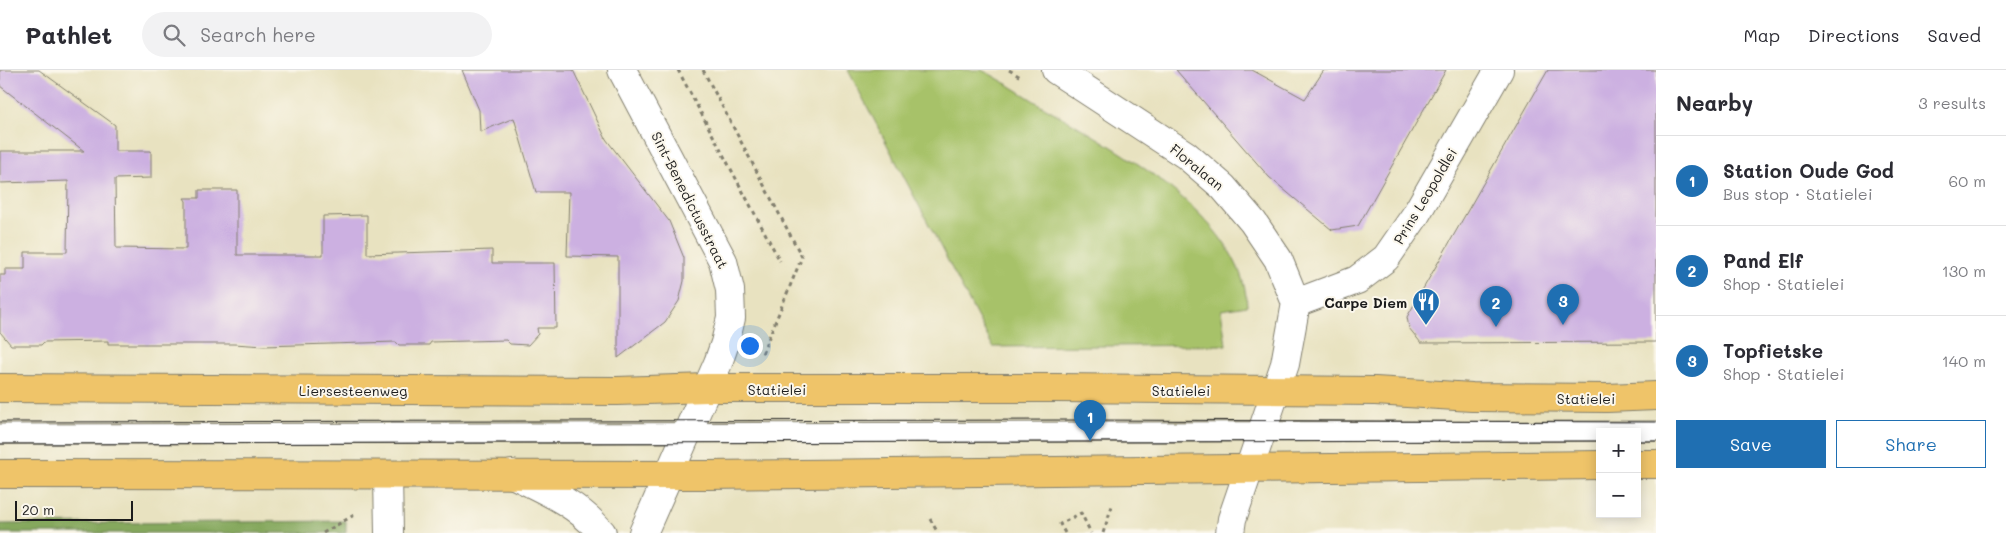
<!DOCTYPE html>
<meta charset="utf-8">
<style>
:root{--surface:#fff;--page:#f2f2f3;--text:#2b2b33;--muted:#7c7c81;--line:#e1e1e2;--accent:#1f6fb2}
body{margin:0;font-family:Mali,sans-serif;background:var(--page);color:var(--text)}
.controls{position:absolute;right:15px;bottom:15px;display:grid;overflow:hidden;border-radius:0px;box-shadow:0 2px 12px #0003}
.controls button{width:45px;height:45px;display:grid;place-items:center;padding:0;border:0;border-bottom:1px solid var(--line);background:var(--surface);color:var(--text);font:25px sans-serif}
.scale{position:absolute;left:15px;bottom:12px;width:118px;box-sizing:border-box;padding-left:5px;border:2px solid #1c1c1c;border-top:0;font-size:14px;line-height:18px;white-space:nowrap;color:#1c1c1c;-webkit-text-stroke:4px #fbf7ec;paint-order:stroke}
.you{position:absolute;left:749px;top:275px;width:18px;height:18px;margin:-12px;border:4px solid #fff;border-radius:50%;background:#1a73e8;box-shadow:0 0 0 8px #1a73e833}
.badge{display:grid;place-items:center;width:32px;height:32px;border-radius:50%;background:var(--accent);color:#fff;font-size:16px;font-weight:700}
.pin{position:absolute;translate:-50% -41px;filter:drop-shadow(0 1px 2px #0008)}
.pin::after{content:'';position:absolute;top:26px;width:18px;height:15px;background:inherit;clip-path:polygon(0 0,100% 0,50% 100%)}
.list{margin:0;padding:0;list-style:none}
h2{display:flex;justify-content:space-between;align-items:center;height:65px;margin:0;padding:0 20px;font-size:21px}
h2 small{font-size:16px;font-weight:400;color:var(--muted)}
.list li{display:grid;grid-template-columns:32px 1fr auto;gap:15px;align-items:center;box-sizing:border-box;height:90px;padding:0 20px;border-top:1px solid var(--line)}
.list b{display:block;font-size:19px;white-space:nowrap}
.list p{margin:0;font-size:16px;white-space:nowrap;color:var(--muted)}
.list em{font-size:16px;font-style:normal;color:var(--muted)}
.actions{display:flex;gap:10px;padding:15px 20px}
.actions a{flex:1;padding:11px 0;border:1px solid var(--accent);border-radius:0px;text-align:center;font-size:18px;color:var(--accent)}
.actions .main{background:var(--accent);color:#fff}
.icon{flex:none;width:28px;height:28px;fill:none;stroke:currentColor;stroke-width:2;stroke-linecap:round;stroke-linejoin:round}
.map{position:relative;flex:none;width:1656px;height:463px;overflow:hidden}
header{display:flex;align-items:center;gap:30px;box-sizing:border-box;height:70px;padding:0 25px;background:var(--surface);border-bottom:1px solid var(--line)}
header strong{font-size:24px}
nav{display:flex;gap:28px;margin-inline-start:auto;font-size:18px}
.search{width:350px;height:45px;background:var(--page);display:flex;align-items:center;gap:12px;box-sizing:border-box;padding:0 18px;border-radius:28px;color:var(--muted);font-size:19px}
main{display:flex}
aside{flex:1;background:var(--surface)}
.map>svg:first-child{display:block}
.green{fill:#a7c269;stroke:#626f42}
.forest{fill:#85a85d;stroke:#50623c}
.building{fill:#ccb0e1}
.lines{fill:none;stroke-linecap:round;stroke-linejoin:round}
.service-casing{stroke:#827f6e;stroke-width:21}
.minor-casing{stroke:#827f6e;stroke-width:30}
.primary-casing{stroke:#827f6e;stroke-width:30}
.path{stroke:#827f6e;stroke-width:3;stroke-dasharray:4 4;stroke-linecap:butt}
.service{stroke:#fff;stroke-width:19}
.minor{stroke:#fff;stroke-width:28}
.primary{stroke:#efc469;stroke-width:28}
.tram{stroke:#1c1c1c;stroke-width:1}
.labels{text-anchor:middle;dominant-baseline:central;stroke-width:4;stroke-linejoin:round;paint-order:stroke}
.street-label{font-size:14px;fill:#1c1c1c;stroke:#fbf7ec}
.poi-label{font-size:14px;font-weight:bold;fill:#1c1c1c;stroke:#fbf7ec;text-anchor:end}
</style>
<header>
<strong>Pathlet</strong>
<div class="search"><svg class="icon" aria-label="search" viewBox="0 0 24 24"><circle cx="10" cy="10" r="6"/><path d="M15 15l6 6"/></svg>Search here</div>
<nav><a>Map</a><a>Directions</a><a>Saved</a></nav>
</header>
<main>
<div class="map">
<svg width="1656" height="463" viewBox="0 0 1656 463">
<rect width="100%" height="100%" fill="#fbf7ec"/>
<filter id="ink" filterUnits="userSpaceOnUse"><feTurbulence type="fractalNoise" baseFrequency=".02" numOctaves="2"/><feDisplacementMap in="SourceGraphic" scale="10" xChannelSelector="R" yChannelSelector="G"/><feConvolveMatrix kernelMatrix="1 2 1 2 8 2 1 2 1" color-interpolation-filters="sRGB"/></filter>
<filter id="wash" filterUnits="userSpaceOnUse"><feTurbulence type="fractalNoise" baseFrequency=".0096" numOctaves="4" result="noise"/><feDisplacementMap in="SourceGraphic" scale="20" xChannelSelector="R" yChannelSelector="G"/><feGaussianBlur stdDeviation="1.12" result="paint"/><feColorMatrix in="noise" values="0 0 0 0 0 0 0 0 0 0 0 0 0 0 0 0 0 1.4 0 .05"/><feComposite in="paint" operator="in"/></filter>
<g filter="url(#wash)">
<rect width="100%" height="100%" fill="#e8e2c0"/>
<!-- green -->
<path class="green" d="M848 0C878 0 908 0 939 0 952 0 967 0 980 0 988 1 1029 28 1039 34 1108 74 1244 145 1247 236L1221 240 1226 275 993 277Z"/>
<!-- forest -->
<polygon class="forest" points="346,451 346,463 0,463 0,454"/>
<g id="blocks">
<!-- building -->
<g class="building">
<polygon points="0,0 39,0 115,55 115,81 151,81 151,108 115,109 116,178 186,179 186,131 184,128 199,128 199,120 237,120 237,185 323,185 323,146 367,145 367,184 492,180 492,193 555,193 556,258 537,258 538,264 528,275 510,274 506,270 431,272 429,275 399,275 396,272 264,276 234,274 108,274 108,271 44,272 41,275 11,275 0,262 0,205 5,205 5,199 25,199 25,182 67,182 68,111 0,113 0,81 84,81 0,16"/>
<polygon points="462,0 573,0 606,69 669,151 684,188 684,211 679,231 665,252 618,288 618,187 567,186 569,122 536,122 514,48 480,62 479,40"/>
<polygon points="1176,0 1252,0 1305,29 1324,0 1446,0 1358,156 1332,160 1269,107"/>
<polygon points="1548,0 1656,0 1656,272 1421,273 1409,258 1407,247"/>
</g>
</g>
</g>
<g filter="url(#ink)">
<use href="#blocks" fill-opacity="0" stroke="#827f6e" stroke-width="1"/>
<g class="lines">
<defs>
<polyline id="service" points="0,364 1656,361"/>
<g id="minor">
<polyline points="622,0 723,191 730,220 731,248 725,273 718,293 643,463"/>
<polyline points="1056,0 1186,85 1223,117 1253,152 1278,189 1296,233"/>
<polyline points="1296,233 1357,210 1386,188 1415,146 1499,0"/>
<path d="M512 404C545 420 578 434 602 463"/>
<polyline points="388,405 389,463"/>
<polyline points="1230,463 1232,449 1285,294 1296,233"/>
</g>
<g id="primary">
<polyline points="0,318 617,321 707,318 1056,318 1375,321 1472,327 1607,328 1656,326"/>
<polyline points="1637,394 1656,394"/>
<polyline points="0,404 708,405 1600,395"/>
</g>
</defs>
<!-- service casing -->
<use href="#service" class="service-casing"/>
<!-- minor casing -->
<use href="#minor" class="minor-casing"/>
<!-- primary casing -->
<use href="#primary" class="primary-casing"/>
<!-- path -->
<g class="path">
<polyline points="678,0 780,191"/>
<polyline points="703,0 802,187 762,284"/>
<polyline points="1009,0 1022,8"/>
<polyline points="930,449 938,463"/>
<polyline points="323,463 354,445"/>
<polyline points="1065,463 1060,454 1081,443 1091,463"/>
<polyline points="1103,463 1112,436"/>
</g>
<!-- service -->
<use href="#service" class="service"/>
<!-- minor -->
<use href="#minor" class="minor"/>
<!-- primary -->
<use href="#primary" class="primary"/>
<!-- tram -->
<g class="tram">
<polyline points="0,352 1085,350 1656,352"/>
<polyline points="1637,371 1656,371"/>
<polyline points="0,374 1600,371"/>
</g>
</g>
</g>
<!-- icons -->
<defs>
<symbol id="restaurant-pin" viewBox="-11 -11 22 30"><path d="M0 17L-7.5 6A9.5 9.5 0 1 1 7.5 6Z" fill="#1f6fb2" stroke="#fbf7ec"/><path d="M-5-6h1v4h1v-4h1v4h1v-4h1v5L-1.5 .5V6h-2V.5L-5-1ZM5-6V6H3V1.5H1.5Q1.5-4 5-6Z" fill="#fff"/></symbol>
</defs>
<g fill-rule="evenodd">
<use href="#restaurant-pin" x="1410" y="216" width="32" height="43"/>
</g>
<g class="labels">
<!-- street labels -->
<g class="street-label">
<text transform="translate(1197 97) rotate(39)">Floralaan</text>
<text transform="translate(1425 126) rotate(-59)">Prins Leopoldlei</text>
<text transform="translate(690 130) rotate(63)">Sint-Benedictusstraat</text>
<text x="777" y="319">Statielei</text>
<text x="353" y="320">Liersesteenweg</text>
<text x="1181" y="320">Statielei</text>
<text x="1586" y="328">Statielei</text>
</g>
<!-- poi labels -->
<g class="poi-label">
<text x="1407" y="232">Carpe Diem</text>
</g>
</g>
</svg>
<div class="controls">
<button>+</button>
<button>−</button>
</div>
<div class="scale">20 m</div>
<div class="you"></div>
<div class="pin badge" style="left:1090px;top:371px">1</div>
<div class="pin badge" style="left:1496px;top:257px">2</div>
<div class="pin badge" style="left:1563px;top:255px">3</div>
</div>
<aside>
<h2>Nearby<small>3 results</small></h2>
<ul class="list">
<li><span class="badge">1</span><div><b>Station Oude God</b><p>Bus stop · Statielei</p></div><em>60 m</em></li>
<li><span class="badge">2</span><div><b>Pand Elf</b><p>Shop · Statielei</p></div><em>130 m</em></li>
<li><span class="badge">3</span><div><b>Topfietske</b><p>Shop · Statielei</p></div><em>140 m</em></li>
</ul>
<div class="actions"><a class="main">Save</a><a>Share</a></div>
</aside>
</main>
